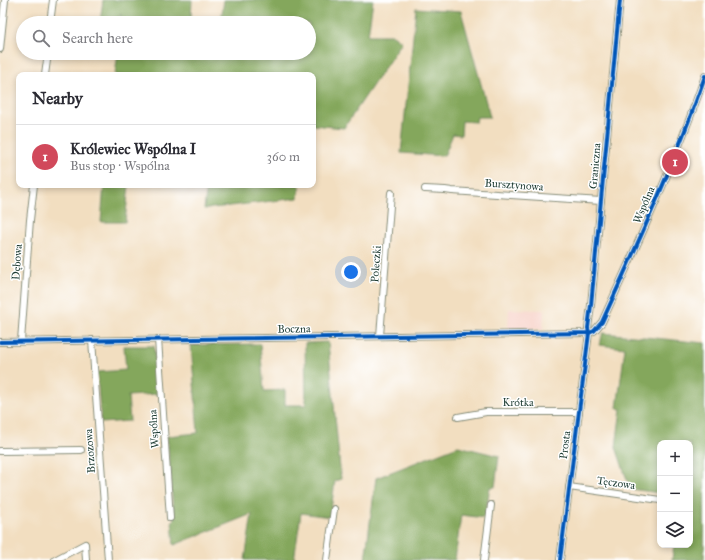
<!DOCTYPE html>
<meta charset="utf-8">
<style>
:root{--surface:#fff;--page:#f2f2f3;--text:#2b2b33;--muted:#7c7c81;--line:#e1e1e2;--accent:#d1495b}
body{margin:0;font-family:"IM FELL Great Primer",serif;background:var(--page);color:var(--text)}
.controls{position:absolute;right:12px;bottom:12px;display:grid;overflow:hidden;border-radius:8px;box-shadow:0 2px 6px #0003}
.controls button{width:36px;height:36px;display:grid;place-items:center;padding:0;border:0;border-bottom:1px solid var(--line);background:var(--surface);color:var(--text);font:20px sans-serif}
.you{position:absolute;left:351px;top:272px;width:14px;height:14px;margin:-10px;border:3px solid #fff;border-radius:50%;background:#1a73e8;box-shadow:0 0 0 6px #1a73e833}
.badge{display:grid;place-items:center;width:26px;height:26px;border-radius:50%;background:var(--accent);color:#fff;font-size:13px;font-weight:700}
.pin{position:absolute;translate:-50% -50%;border:2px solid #fff;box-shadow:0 1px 4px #0006}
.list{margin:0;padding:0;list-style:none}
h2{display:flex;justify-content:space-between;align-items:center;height:52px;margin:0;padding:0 16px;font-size:17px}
h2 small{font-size:13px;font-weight:400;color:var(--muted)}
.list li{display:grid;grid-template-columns:26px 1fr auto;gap:12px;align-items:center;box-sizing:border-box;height:64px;padding:0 16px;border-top:1px solid var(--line)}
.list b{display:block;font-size:15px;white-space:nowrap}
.list p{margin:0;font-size:13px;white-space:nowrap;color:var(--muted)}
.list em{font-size:13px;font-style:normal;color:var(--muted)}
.icon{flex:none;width:22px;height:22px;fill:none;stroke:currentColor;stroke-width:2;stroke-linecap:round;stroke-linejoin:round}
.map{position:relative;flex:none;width:705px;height:560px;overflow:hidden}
.search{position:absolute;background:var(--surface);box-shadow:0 2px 6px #0003;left:16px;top:16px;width:300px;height:44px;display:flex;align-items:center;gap:10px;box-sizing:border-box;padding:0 14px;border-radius:22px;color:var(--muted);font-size:15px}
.panel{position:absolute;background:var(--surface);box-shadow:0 2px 6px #0003;left:16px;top:72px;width:300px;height:116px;border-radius:8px}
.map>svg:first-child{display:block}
.built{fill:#f7d1c7}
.forest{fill:#84a75c;stroke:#527248}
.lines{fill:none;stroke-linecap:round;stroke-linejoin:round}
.minor-casing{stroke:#888e7a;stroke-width:8}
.minor{stroke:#fff;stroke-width:6}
.cycleway-casing{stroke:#fff;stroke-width:6}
.cycleway{stroke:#0057b8;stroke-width:4}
.labels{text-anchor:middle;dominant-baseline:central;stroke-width:3;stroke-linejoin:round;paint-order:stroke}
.street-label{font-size:11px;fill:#1f3d34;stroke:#fff}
</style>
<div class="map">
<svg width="705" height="560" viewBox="0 0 705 560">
<rect width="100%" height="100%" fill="#fff"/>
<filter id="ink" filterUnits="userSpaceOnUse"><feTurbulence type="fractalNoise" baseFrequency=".025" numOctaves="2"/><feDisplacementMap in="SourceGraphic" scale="8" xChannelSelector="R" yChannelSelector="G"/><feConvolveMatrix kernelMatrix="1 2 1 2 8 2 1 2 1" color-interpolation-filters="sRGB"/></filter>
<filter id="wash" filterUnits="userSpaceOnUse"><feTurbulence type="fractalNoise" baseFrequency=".012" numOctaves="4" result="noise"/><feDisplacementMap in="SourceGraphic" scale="16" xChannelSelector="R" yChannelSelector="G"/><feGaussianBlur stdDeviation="0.9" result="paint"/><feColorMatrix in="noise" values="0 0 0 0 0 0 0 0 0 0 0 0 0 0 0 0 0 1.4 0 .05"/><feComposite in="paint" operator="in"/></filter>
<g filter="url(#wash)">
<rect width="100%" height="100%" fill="#f2dec0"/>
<!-- built -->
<g class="built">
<polygon points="705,84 705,104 698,103"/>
<polygon points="509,309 544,310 543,329 508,329"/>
</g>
<!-- forest -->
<g class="forest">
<polygon points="103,0 192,0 191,19 221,21 224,0 373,0 368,35 393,35 402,42 344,128 313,125 313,75 115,75 118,53 309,53 309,23 121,23 121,14 115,23 100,23"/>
<polygon points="416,8 461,11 490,117 477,117 476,122 462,121 461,135 453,134 444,156 401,153"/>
<polygon points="104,185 129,185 125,222 101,222"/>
<polygon points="207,185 300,185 298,198 204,209"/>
<polygon points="603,333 705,343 704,560 672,560 674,545 690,545 690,443 660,443 660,493 630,489 616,447 621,409 617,408 625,348 599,345"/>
<polygon points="328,342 341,479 335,481 330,517 301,513 294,560 245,560 252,514 174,545 172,521 174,520 167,436 198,433 191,345 260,344 264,391 285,390 285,405 306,405 305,343"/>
<polygon points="124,346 154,346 158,394 128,396 130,421 101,423 97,372 126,370"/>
<polygon points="458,446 499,456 495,487 490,487 485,518 461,515 455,560 365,560 376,478"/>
</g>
</g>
<g filter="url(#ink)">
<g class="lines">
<defs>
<g id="minor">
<polyline points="50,23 53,0"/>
<polyline points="0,49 5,0"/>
<polyline points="45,75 48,53"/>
<polyline points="425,189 445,190 452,191 601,201"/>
<polyline points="380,336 391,193"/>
<polyline points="158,339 170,518"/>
<polyline points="92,340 108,560"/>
<polyline points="21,341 30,220 34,185"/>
<path d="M0 342 589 333 594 331 602 322C639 241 676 160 705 76"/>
<polyline points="458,417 486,412 579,412"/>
<polyline points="0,451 81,450"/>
<polyline points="569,487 660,500"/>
<polyline points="55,560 85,544 86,560"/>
<polyline points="327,560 334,509"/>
<polyline points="484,560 491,505"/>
<polyline points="560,560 589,333 588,328 591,305 620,0"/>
</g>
</defs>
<!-- minor casing -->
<use href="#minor" class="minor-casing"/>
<!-- minor -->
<use href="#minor" class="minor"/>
<defs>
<g id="cycleway">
<path d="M0 342 589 333 594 331 602 322C639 241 676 160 705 76"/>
<polyline points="560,560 589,333 588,328 591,305 620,0"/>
</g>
</defs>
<!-- cycleway casing -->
<use href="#cycleway" class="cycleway-casing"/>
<!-- cycleway -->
<use href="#cycleway" class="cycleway"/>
</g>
</g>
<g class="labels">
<!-- street labels -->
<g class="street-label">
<text transform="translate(595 166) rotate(-85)">Graniczna</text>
<text transform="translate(514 185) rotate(4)">Bursztynowa</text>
<text transform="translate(644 205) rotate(-67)">Wspólna</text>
<text transform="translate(17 262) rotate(-86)">Dębowa</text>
<text transform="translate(376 264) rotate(-86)">Poleczki</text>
<text transform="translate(294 329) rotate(-1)">Boczna</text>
<text x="518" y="402">Krótka</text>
<text transform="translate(154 429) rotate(-94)">Wspólna</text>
<text transform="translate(565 445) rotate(-83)">Prosta</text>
<text transform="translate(90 451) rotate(-94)">Brzozowa</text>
<text transform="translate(616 483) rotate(8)">Tęczowa</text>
</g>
</g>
</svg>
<div class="controls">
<button>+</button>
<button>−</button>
<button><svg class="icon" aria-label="layers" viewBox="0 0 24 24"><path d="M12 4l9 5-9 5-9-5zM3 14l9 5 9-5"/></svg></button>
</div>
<div class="you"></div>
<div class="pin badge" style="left:675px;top:162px">1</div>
<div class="search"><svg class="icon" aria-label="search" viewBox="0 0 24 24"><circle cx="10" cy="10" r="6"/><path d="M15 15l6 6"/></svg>Search here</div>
<section class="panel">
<h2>Nearby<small></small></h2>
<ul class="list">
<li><span class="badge">1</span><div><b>Królewiec Wspólna I</b><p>Bus stop · Wspólna</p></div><em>360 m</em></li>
</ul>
</section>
</div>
